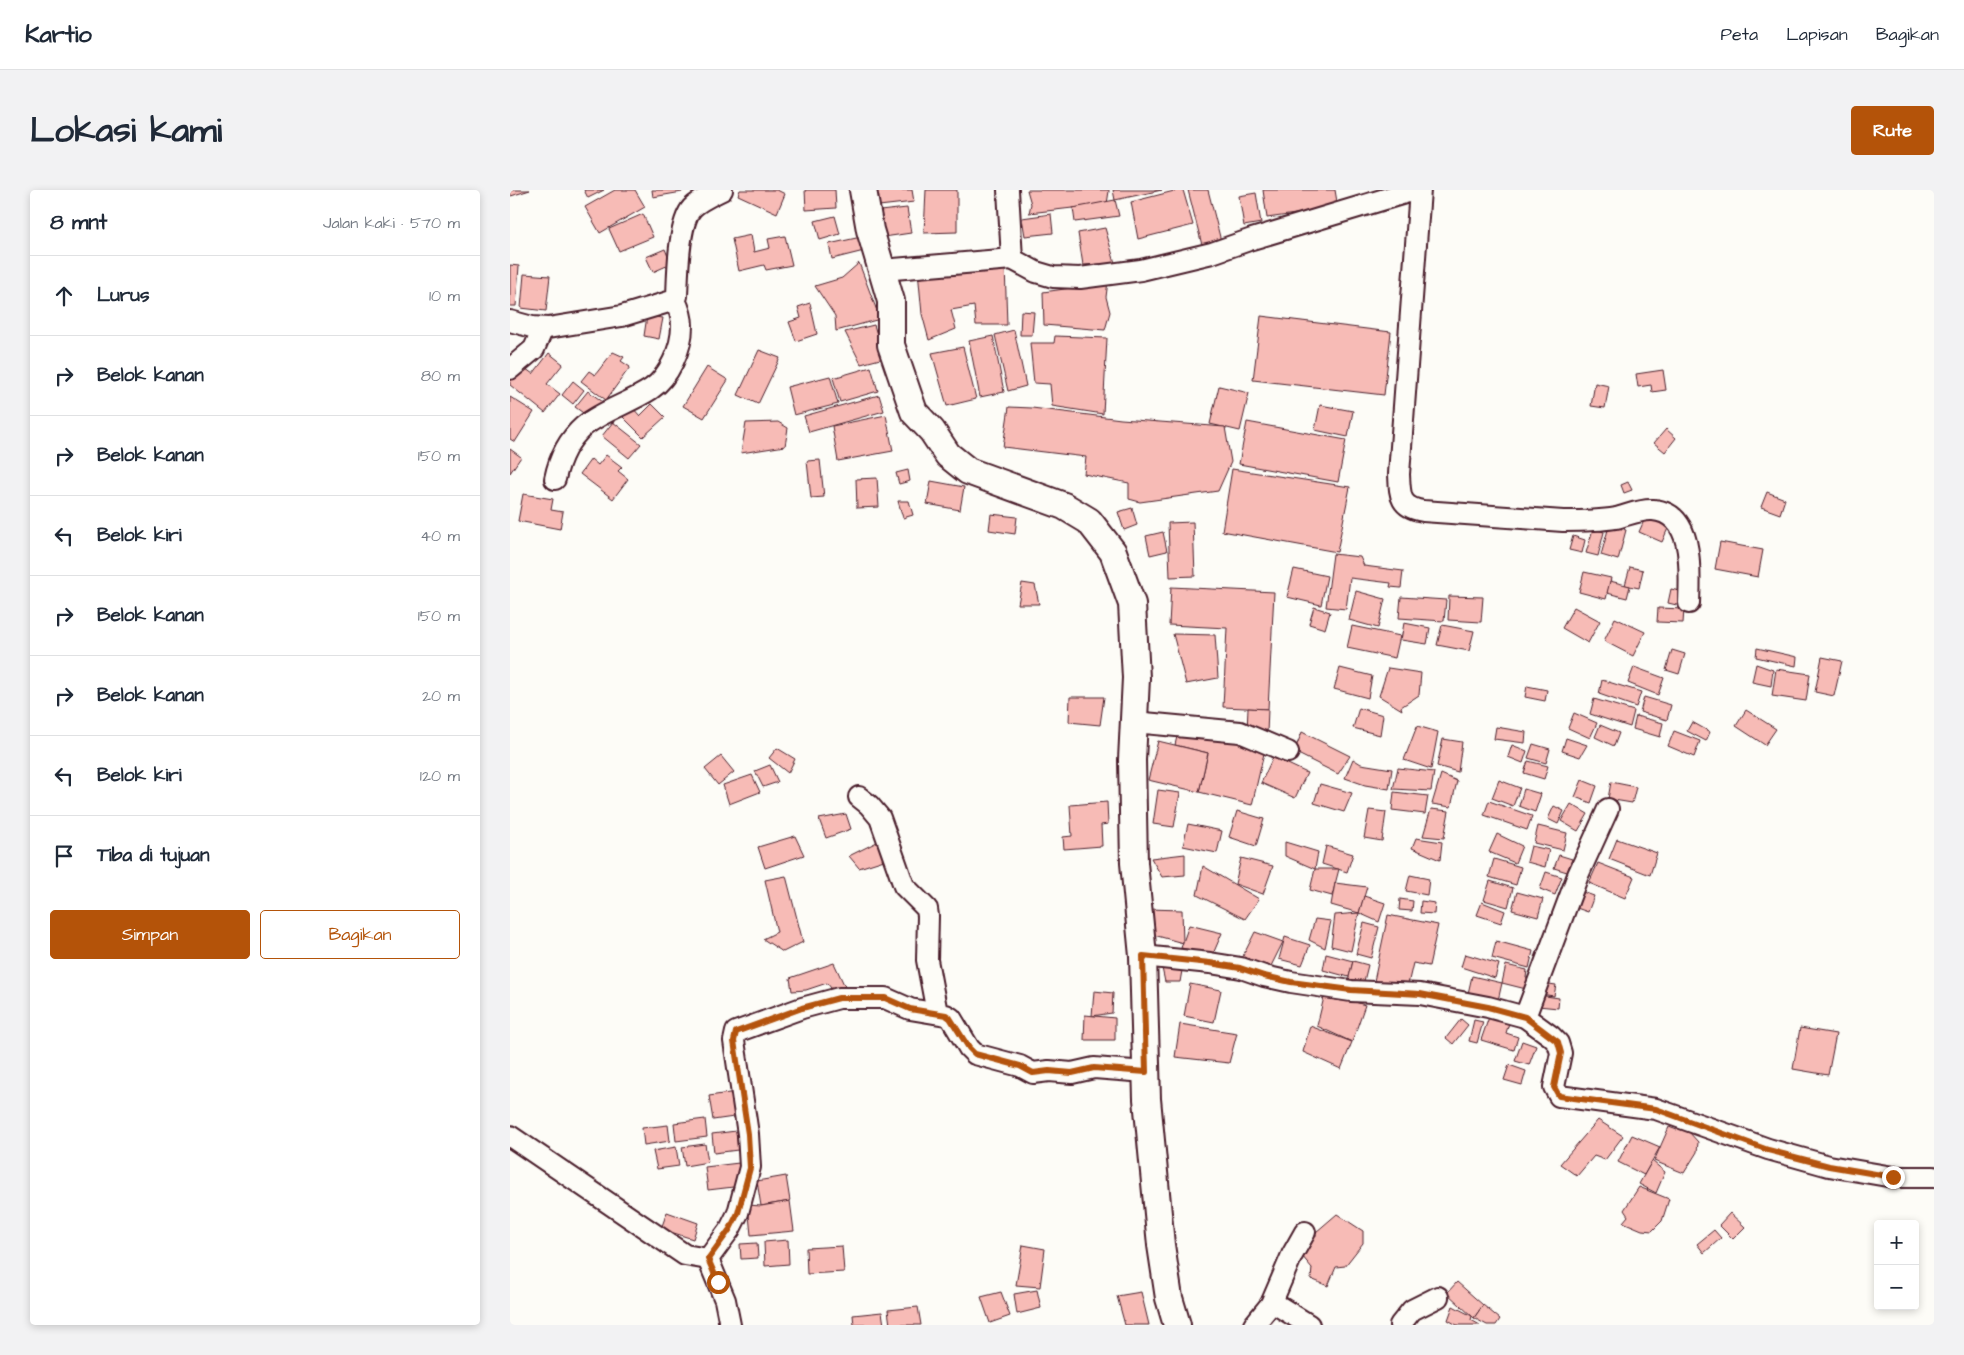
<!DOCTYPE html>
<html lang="id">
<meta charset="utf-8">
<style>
:root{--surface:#fff;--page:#f2f2f3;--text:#1f2937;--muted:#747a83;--line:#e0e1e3;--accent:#b45309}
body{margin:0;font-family:"Architects Daughter",sans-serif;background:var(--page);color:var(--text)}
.controls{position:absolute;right:15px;bottom:15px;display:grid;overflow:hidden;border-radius:5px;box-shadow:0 2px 8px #0003}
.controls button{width:45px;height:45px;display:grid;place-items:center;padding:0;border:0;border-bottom:1px solid var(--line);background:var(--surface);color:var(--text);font:25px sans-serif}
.stop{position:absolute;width:15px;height:15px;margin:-11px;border:4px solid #b45309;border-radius:50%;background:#fff}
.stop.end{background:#b45309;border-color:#fff;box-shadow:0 1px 5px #0008}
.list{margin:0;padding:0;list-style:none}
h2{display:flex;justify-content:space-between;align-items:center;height:65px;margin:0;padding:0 20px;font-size:21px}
h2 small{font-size:16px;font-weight:400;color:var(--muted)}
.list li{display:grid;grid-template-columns:32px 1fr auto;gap:15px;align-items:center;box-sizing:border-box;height:80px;padding:0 20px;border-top:1px solid var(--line)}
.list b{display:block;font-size:19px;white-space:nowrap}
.list em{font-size:16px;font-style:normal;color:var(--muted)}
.actions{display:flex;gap:10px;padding:15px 20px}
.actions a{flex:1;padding:11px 0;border:1px solid var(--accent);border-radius:5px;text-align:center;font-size:18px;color:var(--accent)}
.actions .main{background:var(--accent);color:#fff}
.icon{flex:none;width:28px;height:28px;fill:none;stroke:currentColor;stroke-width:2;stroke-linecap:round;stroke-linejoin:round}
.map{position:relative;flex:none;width:1424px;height:1135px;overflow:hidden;border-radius:5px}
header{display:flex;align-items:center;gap:30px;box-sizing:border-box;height:70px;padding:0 25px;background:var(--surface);border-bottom:1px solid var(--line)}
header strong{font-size:24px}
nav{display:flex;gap:28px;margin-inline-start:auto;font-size:18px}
.intro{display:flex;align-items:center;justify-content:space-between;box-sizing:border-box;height:120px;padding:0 30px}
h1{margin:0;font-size:35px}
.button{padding:12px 22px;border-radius:5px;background:var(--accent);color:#fff;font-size:18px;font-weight:700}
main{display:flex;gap:30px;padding:0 30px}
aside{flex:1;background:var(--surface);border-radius:5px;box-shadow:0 2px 8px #0003}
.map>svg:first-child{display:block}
.building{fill:#f7bbb6;stroke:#4a1f2b}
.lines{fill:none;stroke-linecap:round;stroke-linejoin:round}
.minor-casing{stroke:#4a1f2b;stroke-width:24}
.major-casing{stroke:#4a1f2b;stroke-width:30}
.minor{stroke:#fdfcf7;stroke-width:20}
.major{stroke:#fdfcf7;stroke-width:26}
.route{stroke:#b45309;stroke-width:6}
</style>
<header>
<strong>Kartio</strong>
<nav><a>Peta</a><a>Lapisan</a><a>Bagikan</a></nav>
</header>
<div class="intro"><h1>Lokasi kami</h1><a class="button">Rute</a></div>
<main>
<aside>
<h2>8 mnt<small>Jalan kaki · 570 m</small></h2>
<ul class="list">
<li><svg class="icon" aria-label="ahead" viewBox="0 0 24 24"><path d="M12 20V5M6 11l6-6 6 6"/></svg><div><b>Lurus</b></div><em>10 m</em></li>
<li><svg class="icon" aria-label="right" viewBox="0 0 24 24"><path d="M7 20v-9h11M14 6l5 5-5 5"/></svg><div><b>Belok kanan</b></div><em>80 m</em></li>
<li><svg class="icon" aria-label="right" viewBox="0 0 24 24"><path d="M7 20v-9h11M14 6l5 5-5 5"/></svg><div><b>Belok kanan</b></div><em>150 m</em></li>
<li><svg class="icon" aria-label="left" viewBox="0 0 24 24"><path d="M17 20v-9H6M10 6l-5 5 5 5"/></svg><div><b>Belok kiri</b></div><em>40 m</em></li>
<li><svg class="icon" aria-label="right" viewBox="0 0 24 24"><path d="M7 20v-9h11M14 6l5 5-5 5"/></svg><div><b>Belok kanan</b></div><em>150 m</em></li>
<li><svg class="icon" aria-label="right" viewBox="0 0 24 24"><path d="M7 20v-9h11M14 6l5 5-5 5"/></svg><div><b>Belok kanan</b></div><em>20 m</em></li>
<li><svg class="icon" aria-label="left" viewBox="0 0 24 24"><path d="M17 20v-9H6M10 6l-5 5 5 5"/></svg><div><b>Belok kiri</b></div><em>120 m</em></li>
<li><svg class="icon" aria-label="arrive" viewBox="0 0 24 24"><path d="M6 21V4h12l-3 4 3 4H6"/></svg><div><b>Tiba di tujuan</b></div></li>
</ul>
<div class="actions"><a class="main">Simpan</a><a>Bagikan</a></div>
</aside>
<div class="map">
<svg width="1424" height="1135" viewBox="0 0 1424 1135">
<rect width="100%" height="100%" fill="#fdfcf7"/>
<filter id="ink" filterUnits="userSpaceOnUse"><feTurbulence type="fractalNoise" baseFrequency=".02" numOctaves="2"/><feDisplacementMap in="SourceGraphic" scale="10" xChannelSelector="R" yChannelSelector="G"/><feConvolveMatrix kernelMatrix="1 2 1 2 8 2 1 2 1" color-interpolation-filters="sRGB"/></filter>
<g filter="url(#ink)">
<!-- building -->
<g class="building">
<polygon points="0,0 20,0 1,6"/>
<polygon points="74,0 94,0 78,8"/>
<polygon points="105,0 125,0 135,17 90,43 75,17"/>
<polygon points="142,0 172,0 172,2 143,7"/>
<polygon points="230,0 267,0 275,4 267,23 228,5"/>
<polygon points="295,0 325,0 326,18 296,20"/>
<polygon points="367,0 402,0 404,12 369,16"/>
<polygon points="416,0 447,0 447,42 414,43"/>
<polygon points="517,0 599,0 599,1 597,14 519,23 521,14"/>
<polygon points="603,0 652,0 605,10"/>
<polygon points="668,0 673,0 683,35 628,49 621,12"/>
<polygon points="678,0 698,0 712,55 693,59"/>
<polygon points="753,0 825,0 828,18 757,28"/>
<polygon points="746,3 751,33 734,36 729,6"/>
<polygon points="605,10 609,26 565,32 563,18"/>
<polygon points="397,18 401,43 374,47 370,21"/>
<polygon points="133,24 143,47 109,61 99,39"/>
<polygon points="541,24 543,43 515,46 512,28"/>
<polygon points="325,26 330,44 310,50 305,31"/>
<polygon points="595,38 605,73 573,75 568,43"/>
<polygon points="241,45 244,62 260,58 258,49 275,46 282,75 256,80 254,75 229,81 222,49"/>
<polygon points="351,47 354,61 322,69 319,54"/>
<polygon points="155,59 161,74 143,82 136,67"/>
<polygon points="349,73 370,129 326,141 325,126 305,96 332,88"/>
<polygon points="0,75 9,76 6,116 0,116"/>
<polygon points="495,75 497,135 466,135 464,116 441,120 446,139 419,150 412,124 408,81"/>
<polygon points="14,84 40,86 36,121 11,118"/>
<polygon points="598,91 596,107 600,122 595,140 534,135 533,102 569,97"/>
<polygon points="300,113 307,144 286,151 279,132 291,128 288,117"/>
<polygon points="511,121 524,122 522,145 510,145"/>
<polygon points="137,126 153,128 149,149 134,146"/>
<polygon points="751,126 881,142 874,205 743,190"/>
<polygon points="364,135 374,168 351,174 335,142"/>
<polygon points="504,140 516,196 498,201 485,145"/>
<polygon points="483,146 494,202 470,207 459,151"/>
<polygon points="545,146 597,148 593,224 542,216 540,194 524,193 520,153 544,153"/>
<polygon points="453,157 466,209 437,216 422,163"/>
<polygon points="249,160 270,168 248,214 228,205"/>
<polygon points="103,162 114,167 111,171 120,177 96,210 71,191 79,181 85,185"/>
<polygon points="39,163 53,174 37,194 50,204 35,223 0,195 0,191 12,176 23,184"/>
<polygon points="197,177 218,190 194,228 173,216"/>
<polygon points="361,177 368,201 330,212 323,188"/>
<polygon points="1153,180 1156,200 1142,202 1141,195 1128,197 1126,184"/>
<polygon points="320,186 328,214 284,225 277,197"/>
<polygon points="63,191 74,200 63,214 52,205"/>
<polygon points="1085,193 1099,196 1095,218 1081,216"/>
<polygon points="709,196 739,203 730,241 700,234"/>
<polygon points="78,201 93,212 80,228 65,217"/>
<polygon points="369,205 374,221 299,242 294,226"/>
<polygon points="0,207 24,222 5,252 0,249"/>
<polygon points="142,214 155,227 133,247 112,226 122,217 130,226"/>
<polygon points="810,215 843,221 838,247 805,240"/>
<polygon points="499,217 522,218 611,229 715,237 721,272 708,301 630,312 619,309 619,293 574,284 576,267 493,257"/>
<polygon points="376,225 383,261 328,271 322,236"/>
<polygon points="103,232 131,254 119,268 92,246"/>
<polygon points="268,232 278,238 275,256 231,263 236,233"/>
<polygon points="737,232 836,250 828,292 729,274"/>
<polygon points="1156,239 1166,248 1155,262 1144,253"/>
<polygon points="0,259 11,267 0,283"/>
<polygon points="96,265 112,277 108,281 118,289 103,309 70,284 81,269 88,275"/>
<polygon points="310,270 314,307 301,308 297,271"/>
<polygon points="722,279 840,297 827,362 712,341"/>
<polygon points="398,280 400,291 389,294 386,283"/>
<polygon points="367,288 369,317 347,318 346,289"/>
<polygon points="421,291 454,297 450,320 417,314"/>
<polygon points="1118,292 1122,300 1114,303 1111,295"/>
<polygon points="1257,302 1275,309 1270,324 1251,317"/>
<polygon points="13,304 43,309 41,320 53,322 50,339 8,331"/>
<polygon points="388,311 399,311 403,325 393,328"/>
<polygon points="622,318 627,335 614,340 608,322"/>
<polygon points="481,324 507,327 505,344 479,340"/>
<polygon points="1136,326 1159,336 1152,352 1129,342"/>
<polygon points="683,332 685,386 660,387 658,333"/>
<polygon points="1099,336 1116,340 1108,370 1091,365"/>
<polygon points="1083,339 1094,342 1088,366 1076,363"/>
<polygon points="653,342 657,361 640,365 636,346"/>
<polygon points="1063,346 1075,350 1072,363 1059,360"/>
<polygon points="1210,352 1253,360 1248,387 1205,379"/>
<polygon points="823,364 850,367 854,376 893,381 891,398 880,397 881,393 840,388 836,419 816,417"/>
<polygon points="1120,377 1133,380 1129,398 1115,395"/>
<polygon points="784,379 817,386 811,415 777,407"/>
<polygon points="1074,382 1101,388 1096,409 1069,402"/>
<polygon points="1100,391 1120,396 1117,408 1097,403"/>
<polygon points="512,393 525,395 529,414 508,414"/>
<polygon points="661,397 764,402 758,519 713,517 717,438 659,435"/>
<polygon points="1161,399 1174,402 1171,416 1158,413"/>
<polygon points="846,401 875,409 868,438 839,430"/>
<polygon points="939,406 973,407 971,432 938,430"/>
<polygon points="891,407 936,410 934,431 889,428"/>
<polygon points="804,417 820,422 815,439 799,434"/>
<polygon points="1064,417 1090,431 1078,453 1052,438"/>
<polygon points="1148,418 1174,419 1173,433 1147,432"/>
<polygon points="1105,428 1135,442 1123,466 1094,451"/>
<polygon points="894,433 920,438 917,454 891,450"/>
<polygon points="932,435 964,441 959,461 927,455"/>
<polygon points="842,436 890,446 885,468 837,458"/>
<polygon points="663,444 705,445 708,488 676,494"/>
<polygon points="1247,458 1287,467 1286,476 1246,467"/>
<polygon points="1162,460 1175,464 1169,484 1156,480"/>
<polygon points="1312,467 1332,471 1324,506 1305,502"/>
<polygon points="1246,474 1263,480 1261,496 1242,492"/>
<polygon points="1124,477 1154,488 1148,505 1118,493"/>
<polygon points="830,478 862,486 858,508 824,499"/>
<polygon points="878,478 911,483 909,505 891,517 892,520 869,506"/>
<polygon points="1266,479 1300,484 1296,511 1262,506"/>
<polygon points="1092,490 1131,502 1126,517 1089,504"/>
<polygon points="1017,496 1037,500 1035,511 1015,507"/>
<polygon points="560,507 594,507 590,535 559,532"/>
<polygon points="1134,507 1161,515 1157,530 1130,522"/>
<polygon points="1084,509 1124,521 1120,537 1080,524"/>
<polygon points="738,518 758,519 757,543 737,542"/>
<polygon points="849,518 873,525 870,545 843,538"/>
<polygon points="1236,520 1266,539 1255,555 1226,536"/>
<polygon points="1064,523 1087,533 1080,548 1058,538"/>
<polygon points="1126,526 1153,533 1150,547 1123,539"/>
<polygon points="1182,532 1200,542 1196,551 1177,541"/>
<polygon points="1090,535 1109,543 1104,556 1085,547"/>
<polygon points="907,536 928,542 921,579 894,570"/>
<polygon points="986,537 1016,542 1015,553 984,549"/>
<polygon points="669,538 755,559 742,615 689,602 698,563 665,555"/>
<polygon points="1164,541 1190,551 1184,567 1158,556"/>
<polygon points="792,542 840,566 828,584 784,562"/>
<polygon points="1056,548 1077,555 1070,567 1052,561"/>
<polygon points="933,549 952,552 948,582 927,576"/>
<polygon points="648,551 698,563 689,602 638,590"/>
<polygon points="1023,554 1040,559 1036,573 1018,568"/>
<polygon points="1002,555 1017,561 1013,573 998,567"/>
<polygon points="267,558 285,569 278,583 259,568"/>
<polygon points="211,566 224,582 208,595 195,579"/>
<polygon points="763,567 797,583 785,608 751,593"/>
<polygon points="843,569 851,574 882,579 879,599 855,595 835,588"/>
<polygon points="1018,571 1038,576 1034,589 1014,583"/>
<polygon points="260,575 268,592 253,597 245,581"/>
<polygon points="888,578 924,582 921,601 883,599"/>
<polygon points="931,584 947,591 941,617 922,614"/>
<polygon points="242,585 250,602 219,614 213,595"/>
<polygon points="989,590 1010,598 1003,616 982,608"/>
<polygon points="1072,590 1087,596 1081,613 1065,607"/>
<polygon points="1101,592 1126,597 1122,613 1098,609"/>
<polygon points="810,594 842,603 834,622 804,613"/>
<polygon points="1014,599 1031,604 1025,622 1009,616"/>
<polygon points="648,600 670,603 664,637 643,634"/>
<polygon points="884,602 918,606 915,624 882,620"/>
<polygon points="979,611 1022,626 1017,640 974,625"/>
<polygon points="597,612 598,634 591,635 592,656 554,659 553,647 562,646 560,615"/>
<polygon points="1061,614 1078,624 1068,641 1051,631"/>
<polygon points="1044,616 1054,621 1048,634 1038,629"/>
<polygon points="921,619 939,621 934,648 913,646"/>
<polygon points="859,620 876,622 872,651 854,648"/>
<polygon points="727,621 754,629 746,656 719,647"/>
<polygon points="336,624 341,639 316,648 309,629"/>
<polygon points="678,634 712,641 707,663 673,656"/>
<polygon points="1028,636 1057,643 1053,660 1024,653"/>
<polygon points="987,644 1012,656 1005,673 979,662"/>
<polygon points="285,646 294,665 255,678 248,657"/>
<polygon points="906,648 932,652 930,670 902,658"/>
<polygon points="1107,649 1147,663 1140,685 1099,669"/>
<polygon points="367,652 374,670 349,678 339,666"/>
<polygon points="775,652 808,662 805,679 775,666"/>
<polygon points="816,656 843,664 837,682 812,674"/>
<polygon points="1021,656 1039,660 1035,677 1017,672"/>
<polygon points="675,664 675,685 652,687 641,668"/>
<polygon points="1049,665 1062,669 1057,682 1044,678"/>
<polygon points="731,668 763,676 753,704 725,694"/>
<polygon points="984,669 1011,677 1006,695 979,687"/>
<polygon points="1088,673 1124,687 1115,708 1079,693"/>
<polygon points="693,676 749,709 735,729 687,705"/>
<polygon points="805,679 829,679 822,706 800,700"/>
<polygon points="1036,682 1052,687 1045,705 1030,699"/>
<polygon points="900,685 919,689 917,705 896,701"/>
<polygon points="276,686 293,752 273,762 253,749 267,742 255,690"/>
<polygon points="980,691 1003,698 998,717 974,710"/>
<polygon points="825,693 857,697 849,723 821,715"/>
<polygon points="1067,700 1084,706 1078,722 1061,716"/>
<polygon points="1007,702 1033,709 1028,727 1002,720"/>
<polygon points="854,706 875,713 869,732 849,723"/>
<polygon points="890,709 903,711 902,721 889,720"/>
<polygon points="911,711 925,713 924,724 910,723"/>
<polygon points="972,712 995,721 991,733 967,725"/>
<polygon points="638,719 672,720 673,753 640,744"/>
<polygon points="849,723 841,761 821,756 825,725"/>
<polygon points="878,725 928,735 919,776 903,773 896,803 863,796"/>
<polygon points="805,729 821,731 815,758 799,750"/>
<polygon points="854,733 869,737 861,768 846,764"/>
<polygon points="679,735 712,743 703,764 671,758"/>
<polygon points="745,742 773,752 759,780 732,768"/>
<polygon points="775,747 800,755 792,775 769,769"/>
<polygon points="986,751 1023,761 1019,778 982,768"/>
<polygon points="816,764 843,771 839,787 813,780"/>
<polygon points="955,764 989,774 985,788 951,777"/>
<polygon points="843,771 858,775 852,799 837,795"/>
<polygon points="324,773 337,801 325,803 317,793 296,800 282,801 280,788"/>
<polygon points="673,775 670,792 655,792 652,778"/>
<polygon points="996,775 1017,780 1016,788 1023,790 1020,800 992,793"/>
<polygon points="962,786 992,793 987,815 957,808"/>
<polygon points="1032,793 1046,795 1044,806 1030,804"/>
<polygon points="680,794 711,800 704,832 674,826"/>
<polygon points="584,801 603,803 602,823 582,826"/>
<polygon points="815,803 855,815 842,852 807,836"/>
<polygon points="1029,805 1049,808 1048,818 1028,816"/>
<polygon points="575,825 605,828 605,850 574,850"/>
<polygon points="979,827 999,833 996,843 1008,847 1004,860 971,850"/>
<polygon points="951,829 958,835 943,854 936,848"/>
<polygon points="964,830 973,832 967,853 959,851"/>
<polygon points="670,834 727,843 719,873 665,867"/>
<polygon points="800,836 842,852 831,879 793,862"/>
<polygon points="1290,838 1326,844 1318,885 1283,879"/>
<polygon points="1012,851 1026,856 1019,875 1005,871"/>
<polygon points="999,875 1016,881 1012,895 994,890"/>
<polygon points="226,902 231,926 203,930 199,906"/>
<polygon points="195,929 197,947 166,951 164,933"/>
<polygon points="1088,930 1113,946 1095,970 1084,966 1067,986 1050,974"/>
<polygon points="158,935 160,951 134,955 132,938"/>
<polygon points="1159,937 1167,940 1168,937 1179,942 1188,952 1187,962 1174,983 1144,971"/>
<polygon points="226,941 228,960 204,963 202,944"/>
<polygon points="1122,945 1150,957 1134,985 1108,972"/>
<polygon points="195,954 198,972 175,976 172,957"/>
<polygon points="166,957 169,976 147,979 143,961"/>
<polygon points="1142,971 1155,982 1146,1003 1129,994"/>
<polygon points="229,973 232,996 198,1000 195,977"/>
<polygon points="276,986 280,1011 251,1016 247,991"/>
<polygon points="1129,997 1159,1009 1152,1031 1142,1041 1132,1040 1113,1032 1118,1026 1114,1020"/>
<polygon points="280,1011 284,1041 241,1045 238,1015 251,1016"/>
<polygon points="157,1022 188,1033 183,1049 151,1039"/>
<polygon points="1220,1023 1235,1037 1223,1049 1209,1035"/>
<polygon points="827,1024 853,1041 853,1053 835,1076 826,1077 818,1096 801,1089 802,1078 792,1066 792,1054"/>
<polygon points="1204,1040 1211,1048 1194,1063 1187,1054"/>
<polygon points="278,1050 279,1074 255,1076 254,1052"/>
<polygon points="247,1053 248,1068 231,1069 230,1054"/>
<polygon points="513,1055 535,1059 530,1097 506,1095"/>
<polygon points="332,1056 334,1082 297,1084 296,1058"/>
<polygon points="947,1092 973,1115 964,1128 937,1103"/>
<polygon points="527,1100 531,1118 507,1124 504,1104"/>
<polygon points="491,1102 500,1126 480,1133 471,1107"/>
<polygon points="631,1102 639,1135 615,1135 607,1106"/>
<polygon points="973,1115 990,1129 986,1135 977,1135 964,1128"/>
<polygon points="943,1116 962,1126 961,1130 970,1135 947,1135 938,1130"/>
<polygon points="408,1117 411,1135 380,1135 378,1120"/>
<polygon points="372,1122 374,1135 344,1135 343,1125"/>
</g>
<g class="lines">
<defs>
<g id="minor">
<path d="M910 0 889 284C890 305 889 317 913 321L1053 331C1071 331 1088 331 1106 328 1118 325 1131 319 1143 320 1185 323 1180 383 1179 413"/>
<polyline points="502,69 526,82 543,87 570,88 631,80 702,63 742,49 905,0"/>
<polyline points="372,80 502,69 498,0"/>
<path d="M0 131 22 137 38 138 112 126 165 110 167 106C168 84 168 34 182 18 190 10 202 5 212 0"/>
<polyline points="0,179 24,159 33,138"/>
<path d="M45 289C49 269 58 250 74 236 94 220 120 213 141 199 159 187 172 158 172 136 172 127 169 118 165 110"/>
<polyline points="624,532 730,542 778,562"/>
<polyline points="349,607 359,615 370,628 394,696 417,719 418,726 417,770 427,823"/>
<polyline points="633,766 700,773 731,778 754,786 781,792 841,801 910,804 978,817 1015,827 1041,846 1048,853 1051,863 1044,897 1049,906 1146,919 1258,959 1319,976 1383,987 1424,987"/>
<polyline points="1015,827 1068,685 1098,619"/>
<polyline points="0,946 175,1065 198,1069"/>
<polyline points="762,1112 799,1135"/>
<polyline points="220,1135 215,1110 198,1069 220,1039 228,1023 240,977 238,944 224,851 226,842 292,818 329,808 375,808 400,819 436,825 441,828 459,858 465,864 510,876 523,883 539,881 562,883 584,878 636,882"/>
<polyline points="744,1135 761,1114 782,1065 795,1042"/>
<polyline points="890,1135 902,1120 928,1107"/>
</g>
<polyline id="major" points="353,0 360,40 381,111 381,155 404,222 422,241 438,265 458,281 554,316 579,331 603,362 622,414 626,488 622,570 624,673 633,766 637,909 651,1055 659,1108 667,1135"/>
</defs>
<!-- minor casing -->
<use href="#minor" class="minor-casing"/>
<!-- major casing -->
<use href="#major" class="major-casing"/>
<!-- minor -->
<use href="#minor" class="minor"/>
<!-- major -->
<use href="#major" class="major"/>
</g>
</g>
<g class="lines" filter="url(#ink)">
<!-- route -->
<polyline class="route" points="208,1092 198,1069 220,1039 228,1023 240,978 238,944 224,851 226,842 292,818 329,808 375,808 400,819 436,825 440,828 459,858 465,864 510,876 523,883 539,881 562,883 584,878 636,882 633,766 700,773 730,778 754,786 781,792 841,800 910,804 978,817 1015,827 1048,852 1051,863 1044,897 1049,906 1146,919 1258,960 1319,976 1383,987"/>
</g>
</svg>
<div class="controls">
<button>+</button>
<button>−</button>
</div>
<div class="stop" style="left:208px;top:1092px"></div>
<div class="stop end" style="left:1383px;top:987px"></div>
</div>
</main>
